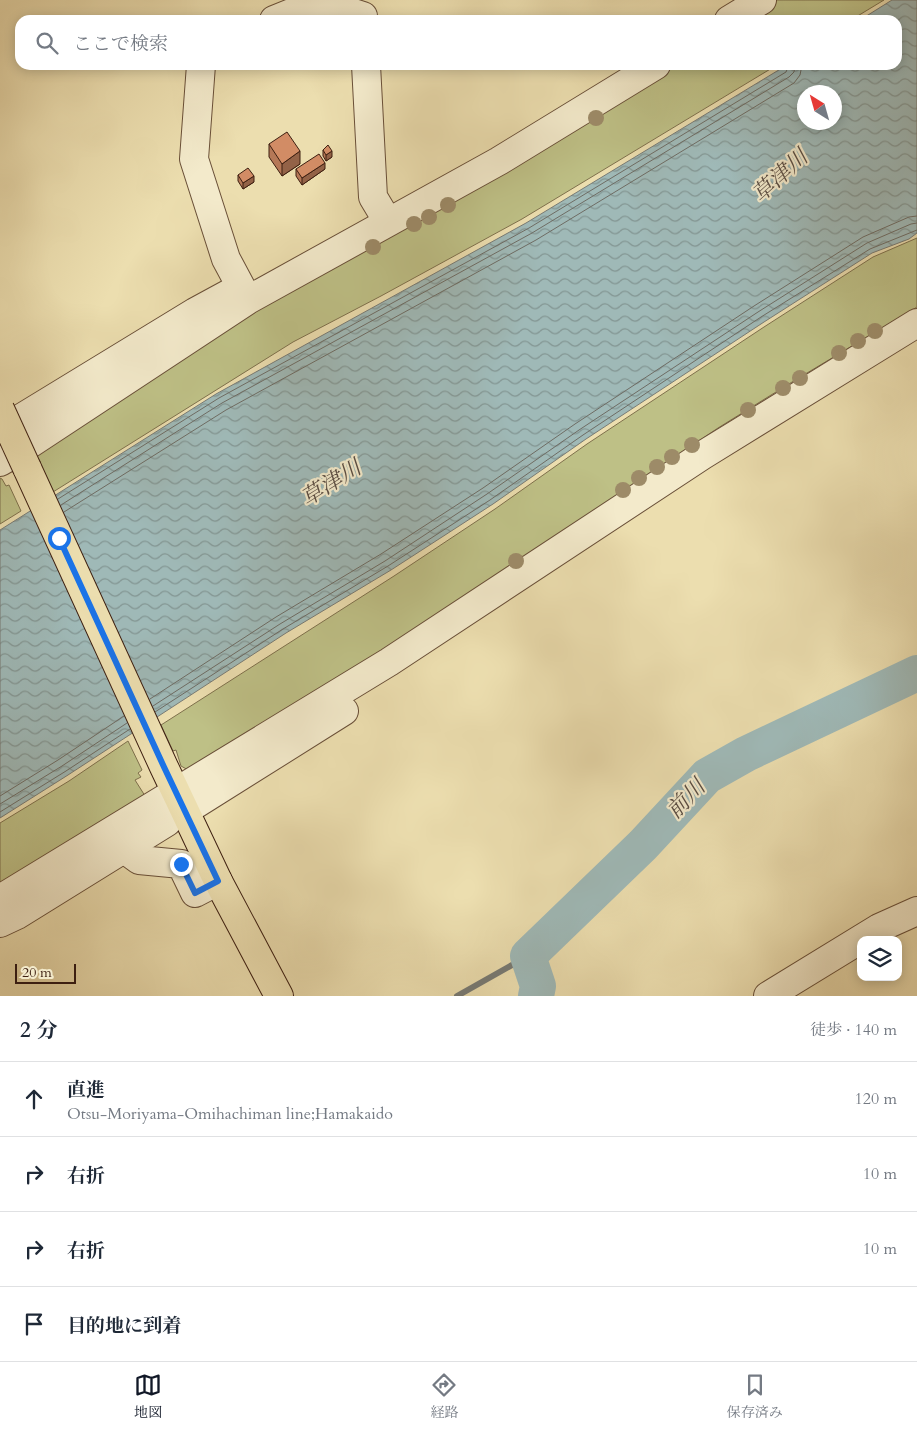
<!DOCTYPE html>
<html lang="ja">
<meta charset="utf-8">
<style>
:root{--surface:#fff;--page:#f2f2f3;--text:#1f2937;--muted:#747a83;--line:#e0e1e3;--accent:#111827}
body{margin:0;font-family:Cardo,"Noto Serif JP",serif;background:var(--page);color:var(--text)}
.controls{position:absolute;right:15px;bottom:15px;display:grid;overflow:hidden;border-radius:10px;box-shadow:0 2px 12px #0003}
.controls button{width:45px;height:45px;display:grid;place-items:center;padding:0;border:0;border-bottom:1px solid var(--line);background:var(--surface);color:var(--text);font:25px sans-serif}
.compass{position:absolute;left:797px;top:85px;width:45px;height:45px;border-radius:50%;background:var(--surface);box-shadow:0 2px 12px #0003;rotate:323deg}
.scale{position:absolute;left:15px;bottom:12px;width:61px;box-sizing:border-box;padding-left:5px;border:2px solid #3d1f11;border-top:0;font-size:14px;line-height:18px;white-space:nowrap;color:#3d1f11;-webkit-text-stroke:4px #f3eacb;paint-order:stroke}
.stop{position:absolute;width:15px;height:15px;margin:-11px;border:4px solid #1a73e8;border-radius:50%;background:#fff}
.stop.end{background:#1a73e8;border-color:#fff;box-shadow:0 1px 5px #0008}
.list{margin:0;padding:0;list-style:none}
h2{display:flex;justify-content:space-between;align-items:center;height:65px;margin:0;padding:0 20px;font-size:21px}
h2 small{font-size:16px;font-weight:400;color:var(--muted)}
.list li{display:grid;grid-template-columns:32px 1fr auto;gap:15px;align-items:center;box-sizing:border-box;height:75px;padding:0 20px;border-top:1px solid var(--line)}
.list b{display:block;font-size:19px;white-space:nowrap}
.list p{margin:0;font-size:16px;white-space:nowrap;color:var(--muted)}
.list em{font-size:16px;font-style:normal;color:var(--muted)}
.icon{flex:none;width:28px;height:28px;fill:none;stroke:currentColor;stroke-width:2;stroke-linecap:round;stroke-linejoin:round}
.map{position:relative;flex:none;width:917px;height:996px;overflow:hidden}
.search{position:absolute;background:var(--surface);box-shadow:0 2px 12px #0003;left:15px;right:15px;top:15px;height:55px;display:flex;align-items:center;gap:12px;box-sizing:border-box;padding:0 18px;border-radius:15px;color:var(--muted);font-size:19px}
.sheet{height:365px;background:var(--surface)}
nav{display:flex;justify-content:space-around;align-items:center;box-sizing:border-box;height:70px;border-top:1px solid var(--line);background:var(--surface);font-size:14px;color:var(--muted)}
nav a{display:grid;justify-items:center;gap:2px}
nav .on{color:var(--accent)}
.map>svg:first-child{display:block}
.green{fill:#bec086;stroke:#7e704c}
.water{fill:url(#water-waves);stroke:#787b75;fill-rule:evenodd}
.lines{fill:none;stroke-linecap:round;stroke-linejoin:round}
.shore{stroke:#6e6c64;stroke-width:1}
.stream{stroke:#787b75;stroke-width:6}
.river{stroke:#9fb9b7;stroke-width:36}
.minor-casing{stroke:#694f38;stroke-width:30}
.major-casing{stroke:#3d1f11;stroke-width:30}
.minor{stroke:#f3eacb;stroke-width:28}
.major{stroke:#ecdeaf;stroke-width:28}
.major-bridge-casing{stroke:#3d1f11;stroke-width:30;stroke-linecap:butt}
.major-bridge{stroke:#ecdeaf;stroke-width:28}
.tree{fill:#9d8b68}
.wall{fill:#b57857;stroke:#3d1f11}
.shaded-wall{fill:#936247;stroke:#3d1f11}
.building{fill:#d28c65;stroke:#3d1f11}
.route{stroke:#1a73e8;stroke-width:6}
.labels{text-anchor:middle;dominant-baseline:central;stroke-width:4.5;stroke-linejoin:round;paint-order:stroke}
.water-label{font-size:22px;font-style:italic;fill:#5a4d43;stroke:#f3eacb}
</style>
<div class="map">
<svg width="917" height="996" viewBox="0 0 917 996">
<defs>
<pattern id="water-waves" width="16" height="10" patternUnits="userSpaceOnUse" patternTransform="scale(1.25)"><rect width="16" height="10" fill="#9fb9b7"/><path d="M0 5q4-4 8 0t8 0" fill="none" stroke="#839693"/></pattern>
</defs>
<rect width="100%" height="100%" fill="#ecdeaf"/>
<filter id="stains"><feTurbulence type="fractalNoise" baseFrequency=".004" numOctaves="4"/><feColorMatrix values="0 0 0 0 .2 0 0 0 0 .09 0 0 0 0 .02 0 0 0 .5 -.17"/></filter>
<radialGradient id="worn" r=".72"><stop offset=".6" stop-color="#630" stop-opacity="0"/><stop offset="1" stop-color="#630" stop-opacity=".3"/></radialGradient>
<!-- green -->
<g class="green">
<polygon points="770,0 884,0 851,20 738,20"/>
<polygon points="666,65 777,65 522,219 381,296 293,342 53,492 36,458 36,453 224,322"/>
<polygon points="917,238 917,307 792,382 718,428 402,640 190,771 181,766 176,750 173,751 161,725 394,576 495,509 587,444 764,327 873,257"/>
<polygon points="0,478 2,479 6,486 9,485 21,511 0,524"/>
<polygon points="128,741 142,770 138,773 141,777 135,780 147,799 0,887 0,823 69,781"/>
</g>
<!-- water -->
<path class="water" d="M892 0H917V233L909 239 872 253 764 322 586 439 493 504 391 570 286 633 68 775 0 818V530L216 394 526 223 787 65H897V20H860ZM804 92H834V122H804Z"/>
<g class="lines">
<!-- shore -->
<g class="shore">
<polyline points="58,499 219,398 529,228 786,72 789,65"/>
<polyline points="61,505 222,403 532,233 789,77 794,72 795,65"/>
<polyline points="64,512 226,410 536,240 794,83 800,75 802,65"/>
<polyline points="150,699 276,617 381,554 483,488 575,424 754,306 863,237 909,217 917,216"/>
<polyline points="153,706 280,624 385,561 487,494 579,430 758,312 867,243 911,224 917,223"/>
<polyline points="155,712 283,629 388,566 490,500 583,435 761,317 870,249 917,230"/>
<polyline points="0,796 58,760 124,716"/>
<polyline points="0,804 62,766 127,723"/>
<polyline points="0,812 66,771 130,729"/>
</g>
<!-- stream -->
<polyline class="stream" points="457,996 528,956"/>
<!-- river -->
<polyline class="river" points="536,996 538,986 528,956 643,845 707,776 746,754 917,673"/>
<defs>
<g id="minor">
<polyline points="274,20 318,2 363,16"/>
<polyline points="729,20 762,0"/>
<polyline points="201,65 194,159 226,259 241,287"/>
<polyline points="366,65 373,197 382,212"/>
<polyline points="0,431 195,312 230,293"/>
<polyline points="0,462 19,451 248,300 499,161 656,65"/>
<polyline points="196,804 344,711"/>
<polyline points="124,849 139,860 181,864 195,893 218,881"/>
<polyline points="0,899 389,662 703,455 917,323"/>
<polyline points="0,923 17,915 167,822"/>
<polyline points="768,996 879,928 917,911"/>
</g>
<polyline id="major" points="27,468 164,767 218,881 279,996"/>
</defs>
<!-- minor casing -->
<use href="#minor" class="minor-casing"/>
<!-- major casing -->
<use href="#major" class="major-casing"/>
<!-- minor -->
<use href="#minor" class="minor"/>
<!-- major -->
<use href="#major" class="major"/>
<defs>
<polyline id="major-bridge" points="0,409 27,468"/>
</defs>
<!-- major-bridge casing -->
<use href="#major-bridge" class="major-bridge-casing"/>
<!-- major-bridge -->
<use href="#major-bridge" class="major-bridge"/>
</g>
<!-- trees -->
<g class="tree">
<circle cx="596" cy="118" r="8"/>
<circle cx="448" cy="205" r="8"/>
<circle cx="429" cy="217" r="8"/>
<circle cx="414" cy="224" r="8"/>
<circle cx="373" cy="247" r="8"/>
<circle cx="875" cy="331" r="8"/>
<circle cx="858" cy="341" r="8"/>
<circle cx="839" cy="353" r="8"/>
<circle cx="800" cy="378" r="8"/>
<circle cx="783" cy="388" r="8"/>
<circle cx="748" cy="410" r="8"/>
<circle cx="692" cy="445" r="8"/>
<circle cx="672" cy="457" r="8"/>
<circle cx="657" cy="467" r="8"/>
<circle cx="639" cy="478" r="8"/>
<circle cx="623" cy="490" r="8"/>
<circle cx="516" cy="561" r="8"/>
</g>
<!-- wall -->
<g class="wall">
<polygon points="269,144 300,164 282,176 269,157"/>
<polygon points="323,150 332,157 326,161 323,156"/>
<polygon points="296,169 325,169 302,185 296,176"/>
<polygon points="238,175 254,182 243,189 238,181"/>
</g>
<!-- shaded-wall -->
<g class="shaded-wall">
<polygon points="300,151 300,164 282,176 282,164"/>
<polygon points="332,151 332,157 326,161 326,155"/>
<polygon points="325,163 325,169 302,185 302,178"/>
<polygon points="254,176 254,182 243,189 243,183"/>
</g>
<!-- building -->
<g class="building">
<polygon points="287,132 300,151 282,164 269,144"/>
<polygon points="328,145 332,151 326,155 323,150"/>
<polygon points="319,154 325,163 302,178 296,169"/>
<polygon points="248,168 254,176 243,183 238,175"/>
</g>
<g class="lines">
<!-- route -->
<polyline class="route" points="59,538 164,767 218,881 195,893 181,864"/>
</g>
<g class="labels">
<!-- water labels -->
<g class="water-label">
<text transform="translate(780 176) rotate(-42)">草津川</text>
<text transform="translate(331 483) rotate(-32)">草津川</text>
<text transform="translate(686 799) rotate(-46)">前川</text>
</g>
</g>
<rect width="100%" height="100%" filter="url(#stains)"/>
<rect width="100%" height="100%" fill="url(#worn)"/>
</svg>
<div class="controls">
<button><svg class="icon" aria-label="layers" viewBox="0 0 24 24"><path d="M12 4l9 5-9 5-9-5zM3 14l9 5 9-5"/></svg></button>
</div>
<svg class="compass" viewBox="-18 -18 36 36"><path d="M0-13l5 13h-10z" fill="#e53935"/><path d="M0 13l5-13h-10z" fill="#747a83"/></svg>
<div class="scale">20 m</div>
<div class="stop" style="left:59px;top:538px"></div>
<div class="stop end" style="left:181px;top:864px"></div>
<div class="search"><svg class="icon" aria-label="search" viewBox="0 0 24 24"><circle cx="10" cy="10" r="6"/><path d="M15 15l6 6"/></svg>ここで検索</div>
</div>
<section class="sheet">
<h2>2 分<small>徒歩 · 140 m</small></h2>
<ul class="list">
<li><svg class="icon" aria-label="ahead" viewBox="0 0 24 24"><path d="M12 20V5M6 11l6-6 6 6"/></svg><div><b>直進</b><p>Otsu-Moriyama-Omihachiman line;Hamakaido</p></div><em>120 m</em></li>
<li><svg class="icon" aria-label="right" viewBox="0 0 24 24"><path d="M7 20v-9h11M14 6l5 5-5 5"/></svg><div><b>右折</b></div><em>10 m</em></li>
<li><svg class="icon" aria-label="right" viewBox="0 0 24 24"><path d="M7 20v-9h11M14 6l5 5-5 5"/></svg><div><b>右折</b></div><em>10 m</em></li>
<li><svg class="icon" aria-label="arrive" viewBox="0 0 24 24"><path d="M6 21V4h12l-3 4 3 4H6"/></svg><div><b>目的地に到着</b></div></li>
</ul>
</section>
<nav>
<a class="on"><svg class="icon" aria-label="map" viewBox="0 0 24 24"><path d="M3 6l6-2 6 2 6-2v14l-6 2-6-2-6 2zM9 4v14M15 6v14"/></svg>地図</a>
<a><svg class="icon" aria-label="directions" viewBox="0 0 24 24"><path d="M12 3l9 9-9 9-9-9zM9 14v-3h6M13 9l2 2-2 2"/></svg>経路</a>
<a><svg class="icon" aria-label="saved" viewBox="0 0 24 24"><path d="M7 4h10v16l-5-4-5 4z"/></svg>保存済み</a>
</nav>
